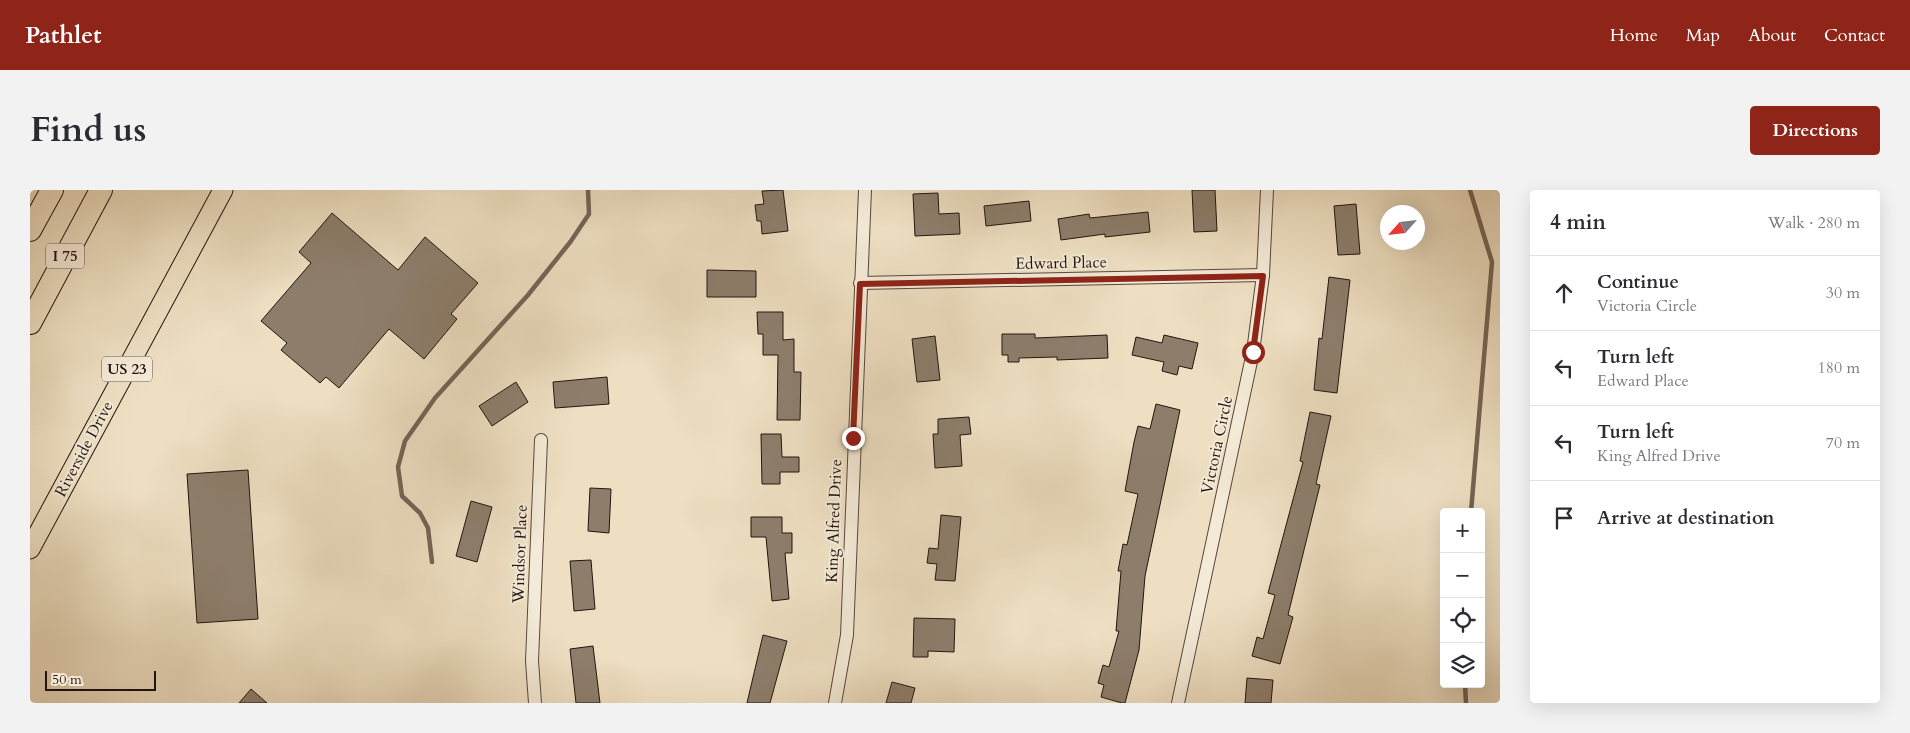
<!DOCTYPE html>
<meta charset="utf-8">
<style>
:root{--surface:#fff;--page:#f2f2f3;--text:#2b2b33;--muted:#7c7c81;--line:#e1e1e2;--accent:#8f2418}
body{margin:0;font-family:Cardo,serif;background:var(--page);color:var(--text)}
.controls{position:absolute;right:15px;bottom:15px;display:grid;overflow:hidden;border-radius:5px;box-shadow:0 5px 20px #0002}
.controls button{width:45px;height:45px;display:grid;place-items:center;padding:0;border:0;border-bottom:1px solid var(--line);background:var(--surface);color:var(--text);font:25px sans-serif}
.compass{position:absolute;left:1350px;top:15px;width:45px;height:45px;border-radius:50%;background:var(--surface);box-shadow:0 5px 20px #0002;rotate:243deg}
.scale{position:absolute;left:15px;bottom:12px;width:111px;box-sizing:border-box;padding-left:5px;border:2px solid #24140f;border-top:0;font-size:14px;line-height:18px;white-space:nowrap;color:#24140f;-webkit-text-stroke:4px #f4ead7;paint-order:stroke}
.stop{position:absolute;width:15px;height:15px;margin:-11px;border:4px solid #8f2418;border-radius:50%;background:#fff}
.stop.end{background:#8f2418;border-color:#fff;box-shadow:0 1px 5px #0008}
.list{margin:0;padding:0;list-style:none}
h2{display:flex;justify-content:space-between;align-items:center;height:65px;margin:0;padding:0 20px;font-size:21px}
h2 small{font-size:16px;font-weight:400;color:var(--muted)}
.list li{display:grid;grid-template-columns:32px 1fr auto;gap:15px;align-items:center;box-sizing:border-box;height:75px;padding:0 20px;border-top:1px solid var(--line)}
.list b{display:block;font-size:19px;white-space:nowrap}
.list p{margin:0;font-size:16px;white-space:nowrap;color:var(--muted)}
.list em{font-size:16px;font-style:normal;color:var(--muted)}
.icon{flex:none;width:28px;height:28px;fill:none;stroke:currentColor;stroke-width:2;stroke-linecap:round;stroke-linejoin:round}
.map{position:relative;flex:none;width:1470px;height:513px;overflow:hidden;border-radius:5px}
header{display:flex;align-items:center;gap:30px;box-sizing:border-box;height:70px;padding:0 25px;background:var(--accent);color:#fff}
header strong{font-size:24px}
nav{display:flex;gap:28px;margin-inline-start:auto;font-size:18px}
.intro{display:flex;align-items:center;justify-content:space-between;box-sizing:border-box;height:120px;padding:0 30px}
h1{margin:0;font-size:35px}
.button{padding:12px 22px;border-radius:5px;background:var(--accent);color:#fff;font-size:18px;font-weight:700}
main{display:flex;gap:30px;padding:0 30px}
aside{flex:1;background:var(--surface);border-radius:5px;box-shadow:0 5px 20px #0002}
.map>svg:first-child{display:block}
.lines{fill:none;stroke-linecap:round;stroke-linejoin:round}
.stream{stroke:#746456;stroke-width:4.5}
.building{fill:#8d7e6c;stroke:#24140f}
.street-casing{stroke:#56473c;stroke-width:14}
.primary-casing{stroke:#24140f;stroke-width:21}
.highway-casing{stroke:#24140f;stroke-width:24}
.street{stroke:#f4ead7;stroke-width:12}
.primary{stroke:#eedfc2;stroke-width:19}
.highway{stroke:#eedfc2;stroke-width:22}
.route{stroke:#8f2418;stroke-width:6}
.labels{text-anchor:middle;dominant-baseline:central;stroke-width:4;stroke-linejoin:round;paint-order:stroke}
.shield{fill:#f4ead7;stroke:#62544b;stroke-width:1}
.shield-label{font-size:15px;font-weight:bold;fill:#24140f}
.street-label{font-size:16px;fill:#24140f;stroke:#f4ead7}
</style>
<header>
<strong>Pathlet</strong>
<nav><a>Home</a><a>Map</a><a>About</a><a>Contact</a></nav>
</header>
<div class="intro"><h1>Find us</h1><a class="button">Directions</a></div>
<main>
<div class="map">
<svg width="1470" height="513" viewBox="0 0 1470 513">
<rect width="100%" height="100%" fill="#eedfc2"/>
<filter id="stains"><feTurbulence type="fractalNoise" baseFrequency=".004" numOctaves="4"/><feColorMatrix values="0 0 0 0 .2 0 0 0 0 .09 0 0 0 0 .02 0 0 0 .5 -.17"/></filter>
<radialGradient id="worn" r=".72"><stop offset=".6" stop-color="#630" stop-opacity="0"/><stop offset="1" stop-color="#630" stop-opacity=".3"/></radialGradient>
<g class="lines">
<!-- stream -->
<g class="stream">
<polyline points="1440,0 1462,72 1441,322"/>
<polyline points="402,372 398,338 390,323 372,306 368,277 375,251 405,208 498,105 541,51 559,24 558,0"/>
<polyline points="1435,494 1436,513"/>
</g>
</g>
<!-- building -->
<g class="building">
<polygon points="753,0 758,41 732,44 731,31 727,31 725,15 734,14 732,1"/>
<polygon points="1162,0 1185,0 1187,41 1164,42"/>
<polygon points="908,3 909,24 929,23 930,44 885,46 883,4"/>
<polygon points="999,11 1001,31 956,36 954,16"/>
<polygon points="1326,14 1330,64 1308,65 1304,16"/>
<polygon points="1118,22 1120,42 1075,47 1075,44 1031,50 1028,29 1059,24 1060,28"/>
<polygon points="302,23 368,80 395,47 448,93 421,124 427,129 394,169 359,139 309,198 296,187 290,193 251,160 257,153 231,131 281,73 269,62"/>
<polygon points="677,80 726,81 726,107 677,107"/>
<polygon points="1299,87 1320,90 1307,203 1284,200 1289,148 1292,149"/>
<polygon points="727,122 753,122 753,150 764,149 764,182 771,182 770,230 747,230 748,165 733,165 733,144 728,144"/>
<polygon points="972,144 1005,144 1005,148 1077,145 1078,168 1027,170 1027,167 989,168 989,172 978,172 978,165 972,165"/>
<polygon points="1134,145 1168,153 1162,179 1149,176 1147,185 1132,181 1134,172 1102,165 1106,147 1132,153"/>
<polygon points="905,146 910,190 887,192 882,149"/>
<polygon points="577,187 579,214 525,218 523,192"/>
<polygon points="486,192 498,212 462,236 449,216"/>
<polygon points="1126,214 1150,220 1115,386 1109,460 1095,513 1092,513 1071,507 1074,495 1068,493 1073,475 1079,477 1089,441 1086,441 1091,381 1088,381 1093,354 1097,355 1108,304 1095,301 1104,252 1108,236 1120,239"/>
<polygon points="1280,222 1301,226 1286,294 1290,295 1258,425 1263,427 1250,474 1222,466 1227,447 1233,449 1245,405 1238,403 1273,272 1270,271"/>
<polygon points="939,227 941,244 930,245 932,276 905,278 903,244 908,244 908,229"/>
<polygon points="731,244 751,244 752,267 769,267 769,282 750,282 750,294 732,294"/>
<polygon points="218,280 228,429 167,433 157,284"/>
<polygon points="560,298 581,299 579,343 558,341"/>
<polygon points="441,311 462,317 447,372 426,366"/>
<polygon points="911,325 931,327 925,391 905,390 907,374 897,373 899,358 908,359"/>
<polygon points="721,327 752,327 752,343 762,343 762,363 755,363 759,409 742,411 736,347 721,347"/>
<polygon points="561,370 565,419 544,421 540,371"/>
<polygon points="884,428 925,429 924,462 898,461 898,467 883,467"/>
<polygon points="733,445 757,451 740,513 717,513"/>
<polygon points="563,456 570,513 546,513 540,459"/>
<polygon points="1217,488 1243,490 1241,513 1215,513"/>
<polygon points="862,492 885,498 881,513 856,513"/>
<polygon points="221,499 237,513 209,513"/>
</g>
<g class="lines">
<defs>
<g id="street">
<polyline points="830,93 1233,85"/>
<polyline points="505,513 502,471 511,250"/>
<polyline points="805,513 817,445 835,0"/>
<polyline points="1148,513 1223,162 1233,85 1237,0"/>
</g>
<polyline id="primary" points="0,359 193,0"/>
<g id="highway">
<polyline points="0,40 22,0"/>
<polyline points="0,133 71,0"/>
</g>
</defs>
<!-- street casing -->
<use href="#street" class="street-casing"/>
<!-- primary casing -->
<use href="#primary" class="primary-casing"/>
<!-- highway casing -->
<use href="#highway" class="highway-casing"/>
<!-- street -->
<use href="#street" class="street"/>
<!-- primary -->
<use href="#primary" class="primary"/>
<!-- highway -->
<use href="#highway" class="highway"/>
</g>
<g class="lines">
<!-- route -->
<polyline class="route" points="823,248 830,94 1233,86 1223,162"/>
</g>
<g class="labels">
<!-- shield labels -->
<g class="shield">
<rect x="16" y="53.5" width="38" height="25" rx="4"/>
<rect x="72" y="166.5" width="50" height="25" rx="4"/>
</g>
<g class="shield-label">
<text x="35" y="66">I 75</text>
<text x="97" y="179">US 23</text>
</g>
<!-- street labels -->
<g class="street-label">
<text transform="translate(1031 73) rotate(-1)">Edward Place</text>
<text transform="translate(1187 255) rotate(-78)">Victoria Circle</text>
<text transform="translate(54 259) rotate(-62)">Riverside Drive</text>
<text transform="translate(804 331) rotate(-88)">King Alfred Drive</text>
<text transform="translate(490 364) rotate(-88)">Windsor Place</text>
</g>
</g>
<rect width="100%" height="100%" filter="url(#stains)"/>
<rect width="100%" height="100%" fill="url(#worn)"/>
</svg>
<div class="controls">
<button>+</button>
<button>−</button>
<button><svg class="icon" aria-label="locate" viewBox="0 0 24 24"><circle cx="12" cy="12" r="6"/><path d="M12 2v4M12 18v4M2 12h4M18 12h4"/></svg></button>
<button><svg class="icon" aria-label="layers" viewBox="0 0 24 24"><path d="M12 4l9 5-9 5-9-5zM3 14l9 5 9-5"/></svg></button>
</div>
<svg class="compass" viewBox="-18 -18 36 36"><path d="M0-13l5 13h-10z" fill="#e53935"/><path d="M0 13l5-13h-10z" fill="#7c7c81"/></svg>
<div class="scale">50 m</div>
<div class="stop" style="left:1223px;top:162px"></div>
<div class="stop end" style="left:823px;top:248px"></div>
</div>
<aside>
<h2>4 min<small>Walk · 280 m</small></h2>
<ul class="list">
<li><svg class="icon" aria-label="ahead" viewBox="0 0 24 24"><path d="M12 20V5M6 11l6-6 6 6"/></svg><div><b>Continue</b><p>Victoria Circle</p></div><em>30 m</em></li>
<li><svg class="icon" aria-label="left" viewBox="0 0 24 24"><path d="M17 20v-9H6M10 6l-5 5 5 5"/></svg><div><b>Turn left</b><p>Edward Place</p></div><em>180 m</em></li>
<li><svg class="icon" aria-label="left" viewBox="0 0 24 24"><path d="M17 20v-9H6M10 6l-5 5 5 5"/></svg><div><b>Turn left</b><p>King Alfred Drive</p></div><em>70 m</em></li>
<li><svg class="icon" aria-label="arrive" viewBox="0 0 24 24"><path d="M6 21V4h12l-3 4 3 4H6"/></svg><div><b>Arrive at destination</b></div></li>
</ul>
</aside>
</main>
